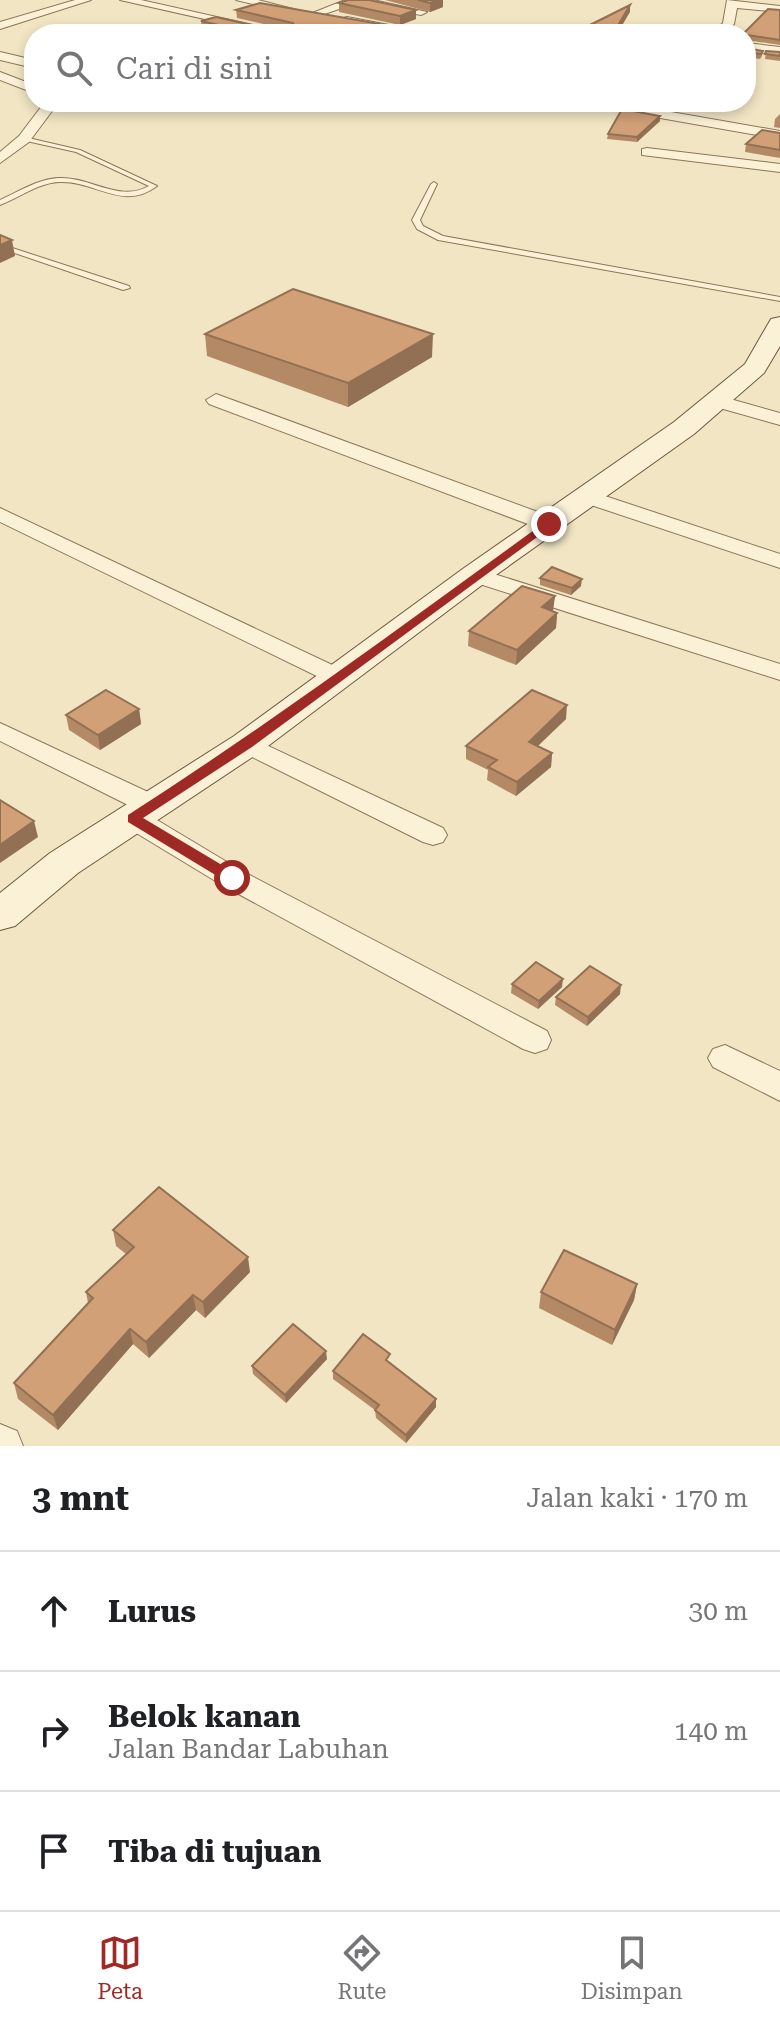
<!DOCTYPE html>
<html lang="id">
<meta charset="utf-8">
<style>
:root{--surface:#fff;--page:#f2f2f2;--text:#202124;--muted:#757577;--line:#e0e0e0;--accent:#9f2925}
body{margin:0;font-family:"Roboto Serif",serif;background:var(--page);color:var(--text)}
.stop{position:absolute;width:24px;height:24px;margin:-18px;border:6px solid #9f2925;border-radius:50%;background:#fff}
.stop.end{background:#9f2925;border-color:#fff;box-shadow:0 2px 8px #0008}
.list{margin:0;padding:0;list-style:none}
h2{display:flex;justify-content:space-between;align-items:center;height:104px;margin:0;padding:0 32px;font-size:34px}
h2 small{font-size:26px;font-weight:400;color:var(--muted)}
.list li{display:grid;grid-template-columns:52px 1fr auto;gap:24px;align-items:center;box-sizing:border-box;height:120px;padding:0 32px;border-top:2px solid var(--line)}
.list b{display:block;font-size:30px;white-space:nowrap}
.list p{margin:0;font-size:26px;white-space:nowrap;color:var(--muted)}
.list em{font-size:26px;font-style:normal;color:var(--muted)}
.icon{flex:none;width:44px;height:44px;fill:none;stroke:currentColor;stroke-width:2;stroke-linecap:round;stroke-linejoin:round}
.map{position:relative;flex:none;width:780px;height:1446px;overflow:hidden}
.search{position:absolute;background:var(--surface);box-shadow:0 4px 12px #0003;left:24px;right:24px;top:24px;height:88px;display:flex;align-items:center;gap:20px;box-sizing:border-box;padding:0 28px;border-radius:32px;color:var(--muted);font-size:30px}
.sheet{height:464px;background:var(--surface)}
nav{display:flex;justify-content:space-around;align-items:center;box-sizing:border-box;height:112px;border-top:2px solid var(--line);background:var(--surface);font-size:22px;color:var(--muted)}
nav a{display:grid;justify-items:center;gap:4px}
nav .on{color:var(--accent)}
.map>svg:first-child{display:block}
.lines{fill:none;stroke-linecap:round;stroke-linejoin:round}
.lane-casing{stroke:#8c7659;stroke-width:2}
.street-casing{stroke:#8c7659;stroke-width:2}
.secondary-casing{stroke:#6e573c;stroke-width:2}
.lane{fill:#fbf1d7;fill-rule:evenodd}
.street{fill:#fbf1d7;fill-rule:evenodd}
.secondary{fill:#fbf1d7;fill-rule:evenodd}
.wall{fill:#b48a66}
.shaded-wall{fill:#927053}
.building{fill:#d1a077;stroke:#927053;stroke-width:2}
.route{fill:#9f2925}
</style>
<div class="map">
<svg width="780" height="1446" viewBox="0 0 780 1446">
<rect width="100%" height="100%" fill="#f1e5c3"/>
<g class="lines">
<defs>
<g id="lane">
<path d="M24 137 80 150 157 186C123 212 95 180 59 182 38 183 19 198 0 205V200C18 192 38 179 58 178 90 176 119 203 149 186L76 152 22 140V138Z"/>
<polygon points="434,182 437,184 420,220 423,226 443,236 780,297 780,301 438,240 417,229 412,220 431,184"/>
<polygon points="0,244 129,286 130,288 123,290 0,248"/>
</g>
<g id="street">
<polygon points="75,0 91,0 0,29 0,22"/>
<polygon points="120,0 141,0 293,34 271,34"/>
<polygon points="236,0 258,0 297,10 292,13"/>
<polygon points="345,0 373,0 427,12 421,15 356,3 316,17 310,14"/>
<polygon points="727,0 780,6 780,12 737,8 734,24 725,34 711,34 723,23"/>
<polygon points="347,17 394,26 400,29 394,32 343,22 343,18"/>
<polygon points="637,31 644,32 646,34 631,34"/>
<polygon points="746,43 780,47 780,55 746,51"/>
<polygon points="0,52 34,60 34,68 0,60"/>
<polygon points="0,72 34,85 34,93 0,80"/>
<polygon points="40,102 52,102 55,107 29,142 0,163 0,152 19,136 41,107"/>
<polygon points="586,102 614,102 780,131 780,139 592,106"/>
<polygon points="647,148 780,164 780,172 642,155 642,149"/>
<polygon points="216,394 557,519 560,524 557,529 541,529 209,404 206,400"/>
<polygon points="716,395 780,413 780,425 709,405 706,401"/>
<polygon points="590,491 780,554 780,568 582,502 579,497 582,492"/>
<polygon points="0,508 345,671 349,676 345,681 327,681 0,522"/>
<polygon points="475,568 780,664 780,680 467,580 464,575 467,570"/>
<polygon points="0,723 163,799 167,806 163,813 147,814 242,871 547,1031 551,1040 547,1049 535,1053 523,1049 222,885 123,825 119,818 123,811 138,810 0,741"/>
<polygon points="247,736 443,828 447,835 443,842 433,845 423,842 238,750 234,744 238,738"/>
<polygon points="725,1045 780,1071 780,1101 713,1067 708,1058 713,1049"/>
<polygon points="0,1424 17,1431 23,1446 0,1446"/>
</g>
<polygon id="secondary" points="780,317 780,346 764,373 694,434 486,582 260,752 78,873 15,926 0,930 0,893 50,853 234,736 464,568 674,422 745,364 771,319"/>
</defs>
<!-- lane casing -->
<use href="#lane" class="lane-casing"/>
<!-- street casing -->
<use href="#street" class="street-casing"/>
<!-- secondary casing -->
<use href="#secondary" class="secondary-casing"/>
<!-- lane -->
<use href="#lane" class="lane"/>
<!-- street -->
<use href="#street" class="street"/>
<!-- secondary -->
<use href="#secondary" class="secondary"/>
</g>
<!-- wall -->
<g class="wall">
<polygon points="385,0 443,0 443,7 430,12"/>
<polygon points="339,3 416,10 416,19 400,25 339,12"/>
<polygon points="236,10 380,32 376,34 222,34 202,29 201,21 270,29 281,28 237,18"/>
<polygon points="780,10 780,45 746,40 746,34"/>
<polygon points="746,48 763,51 762,56 760,59 746,57"/>
<polygon points="766,51 780,52 780,61 765,59"/>
<polygon points="631,102 680,102 672,109"/>
<polygon points="780,114 780,128 774,127 775,119"/>
<polygon points="660,116 660,121 637,142 607,139 608,134"/>
<polygon points="780,133 780,158 745,152 746,144"/>
<polygon points="205,334 432,357 348,407 207,356"/>
<polygon points="540,578 581,586 571,595 540,585"/>
<polygon points="555,596 552,612 557,613 556,628 516,665 468,646 469,631"/>
<polygon points="139,709 141,724 100,750 69,730 66,715"/>
<polygon points="566,719 538,746 552,753 551,767 516,796 487,780 488,770 466,759 466,746"/>
<polygon points="512,984 562,987 538,1009 511,993"/>
<polygon points="620,994 587,1026 555,1005 556,997"/>
<polygon points="113,1230 250,1272 205,1318 196,1310 149,1358 133,1344 58,1430 18,1399 14,1383 88,1303 86,1292 126,1254 116,1246"/>
<polygon points="637,1284 634,1300 612,1345 539,1308 541,1292"/>
<polygon points="327,1359 286,1403 253,1374 252,1366"/>
<polygon points="390,1362 436,1407 406,1443 376,1418 375,1410 333,1379 333,1371"/>
</g>
<!-- shaded-wall -->
<g class="shaded-wall">
<polygon points="438,0 443,0 443,7 430,12 430,3"/>
<polygon points="630,5 630,12 617,34 613,34"/>
<polygon points="416,10 416,19 400,25 400,16"/>
<polygon points="380,24 380,32 376,34 353,34"/>
<polygon points="673,102 680,102 672,109"/>
<polygon points="660,116 660,121 637,142 637,137"/>
<polygon points="12,240 15,256 0,263 0,245"/>
<polygon points="433,334 432,357 348,407 348,383"/>
<polygon points="582,579 581,586 571,595 572,588"/>
<polygon points="555,596 553,611 540,622 542,607"/>
<polygon points="557,613 556,628 516,665 517,650"/>
<polygon points="567,705 566,719 528,755 529,742"/>
<polygon points="139,709 141,724 100,750 98,735"/>
<polygon points="552,753 551,767 516,796 517,782"/>
<polygon points="34,821 38,837 0,863 0,845"/>
<polygon points="563,979 562,987 538,1009 539,1001"/>
<polygon points="621,985 620,994 587,1026 588,1017"/>
<polygon points="248,1257 250,1272 205,1318 203,1302"/>
<polygon points="637,1284 634,1300 612,1345 615,1330"/>
<polygon points="193,1295 196,1310 149,1358 146,1342"/>
<polygon points="130,1329 133,1344 58,1430 53,1415"/>
<polygon points="326,1351 327,1359 286,1403 285,1395"/>
<polygon points="436,1399 436,1407 406,1443 406,1435"/>
</g>
<!-- building -->
<g class="building">
<polygon points="348,0 369,0 416,10 400,16 339,3"/>
<polygon points="418,0 438,0 430,3"/>
<polygon points="260,3 380,24 353,34 337,34 329,32 324,34 258,34 201,21 216,17 270,29 295,28 293,23 236,10"/>
<polygon points="630,5 613,34 572,34"/>
<polygon points="768,9 780,10 780,40 747,35 746,36 746,34 743,34"/>
<polygon points="746,48 763,51 761,54 746,52"/>
<polygon points="766,51 780,52 780,56 765,54"/>
<polygon points="622,109 660,116 637,137 608,134"/>
<polygon points="762,130 780,133 780,150 746,144"/>
<polygon points="0,235 12,240 0,245"/>
<polygon points="293,289 433,334 348,383 205,334"/>
<polygon points="552,567 582,579 572,588 540,578"/>
<polygon points="522,586 555,596 542,607 557,613 517,650 469,631"/>
<polygon points="106,690 139,709 98,735 66,715"/>
<polygon points="532,690 567,705 529,742 552,753 517,782 488,767 497,760 466,746"/>
<polygon points="0,800 34,821 0,845"/>
<polygon points="536,962 563,979 539,1001 512,984"/>
<polygon points="590,966 621,985 588,1017 556,997"/>
<polygon points="159,1187 248,1257 203,1302 193,1295 146,1342 130,1329 53,1415 14,1383 93,1298 86,1292 134,1247 113,1230"/>
<polygon points="564,1250 637,1284 615,1330 541,1292"/>
<polygon points="293,1324 326,1351 285,1395 252,1366"/>
<polygon points="363,1334 390,1354 386,1360 436,1399 406,1435 375,1410 379,1405 333,1371"/>
</g>
<!-- route -->
<path class="route" d="M545 522 555 524 252 747 143 818 237 874V882H227L128 822V815C271 723 408 622 545 522Z"/>
</svg>
<div class="stop" style="left:232px;top:878px"></div>
<div class="stop end" style="left:549px;top:524px"></div>
<div class="search"><svg class="icon" aria-label="search" viewBox="0 0 24 24"><circle cx="10" cy="10" r="6"/><path d="M15 15l6 6"/></svg>Cari di sini</div>
</div>
<section class="sheet">
<h2>3 mnt<small>Jalan kaki · 170 m</small></h2>
<ul class="list">
<li><svg class="icon" aria-label="ahead" viewBox="0 0 24 24"><path d="M12 20V5M6 11l6-6 6 6"/></svg><div><b>Lurus</b></div><em>30 m</em></li>
<li><svg class="icon" aria-label="right" viewBox="0 0 24 24"><path d="M7 20v-9h11M14 6l5 5-5 5"/></svg><div><b>Belok kanan</b><p>Jalan Bandar Labuhan</p></div><em>140 m</em></li>
<li><svg class="icon" aria-label="arrive" viewBox="0 0 24 24"><path d="M6 21V4h12l-3 4 3 4H6"/></svg><div><b>Tiba di tujuan</b></div></li>
</ul>
</section>
<nav>
<a class="on"><svg class="icon" aria-label="map" viewBox="0 0 24 24"><path d="M3 6l6-2 6 2 6-2v14l-6 2-6-2-6 2zM9 4v14M15 6v14"/></svg>Peta</a>
<a><svg class="icon" aria-label="directions" viewBox="0 0 24 24"><path d="M12 3l9 9-9 9-9-9zM9 14v-3h6M13 9l2 2-2 2"/></svg>Rute</a>
<a><svg class="icon" aria-label="saved" viewBox="0 0 24 24"><path d="M7 4h10v16l-5-4-5 4z"/></svg>Disimpan</a>
</nav>
